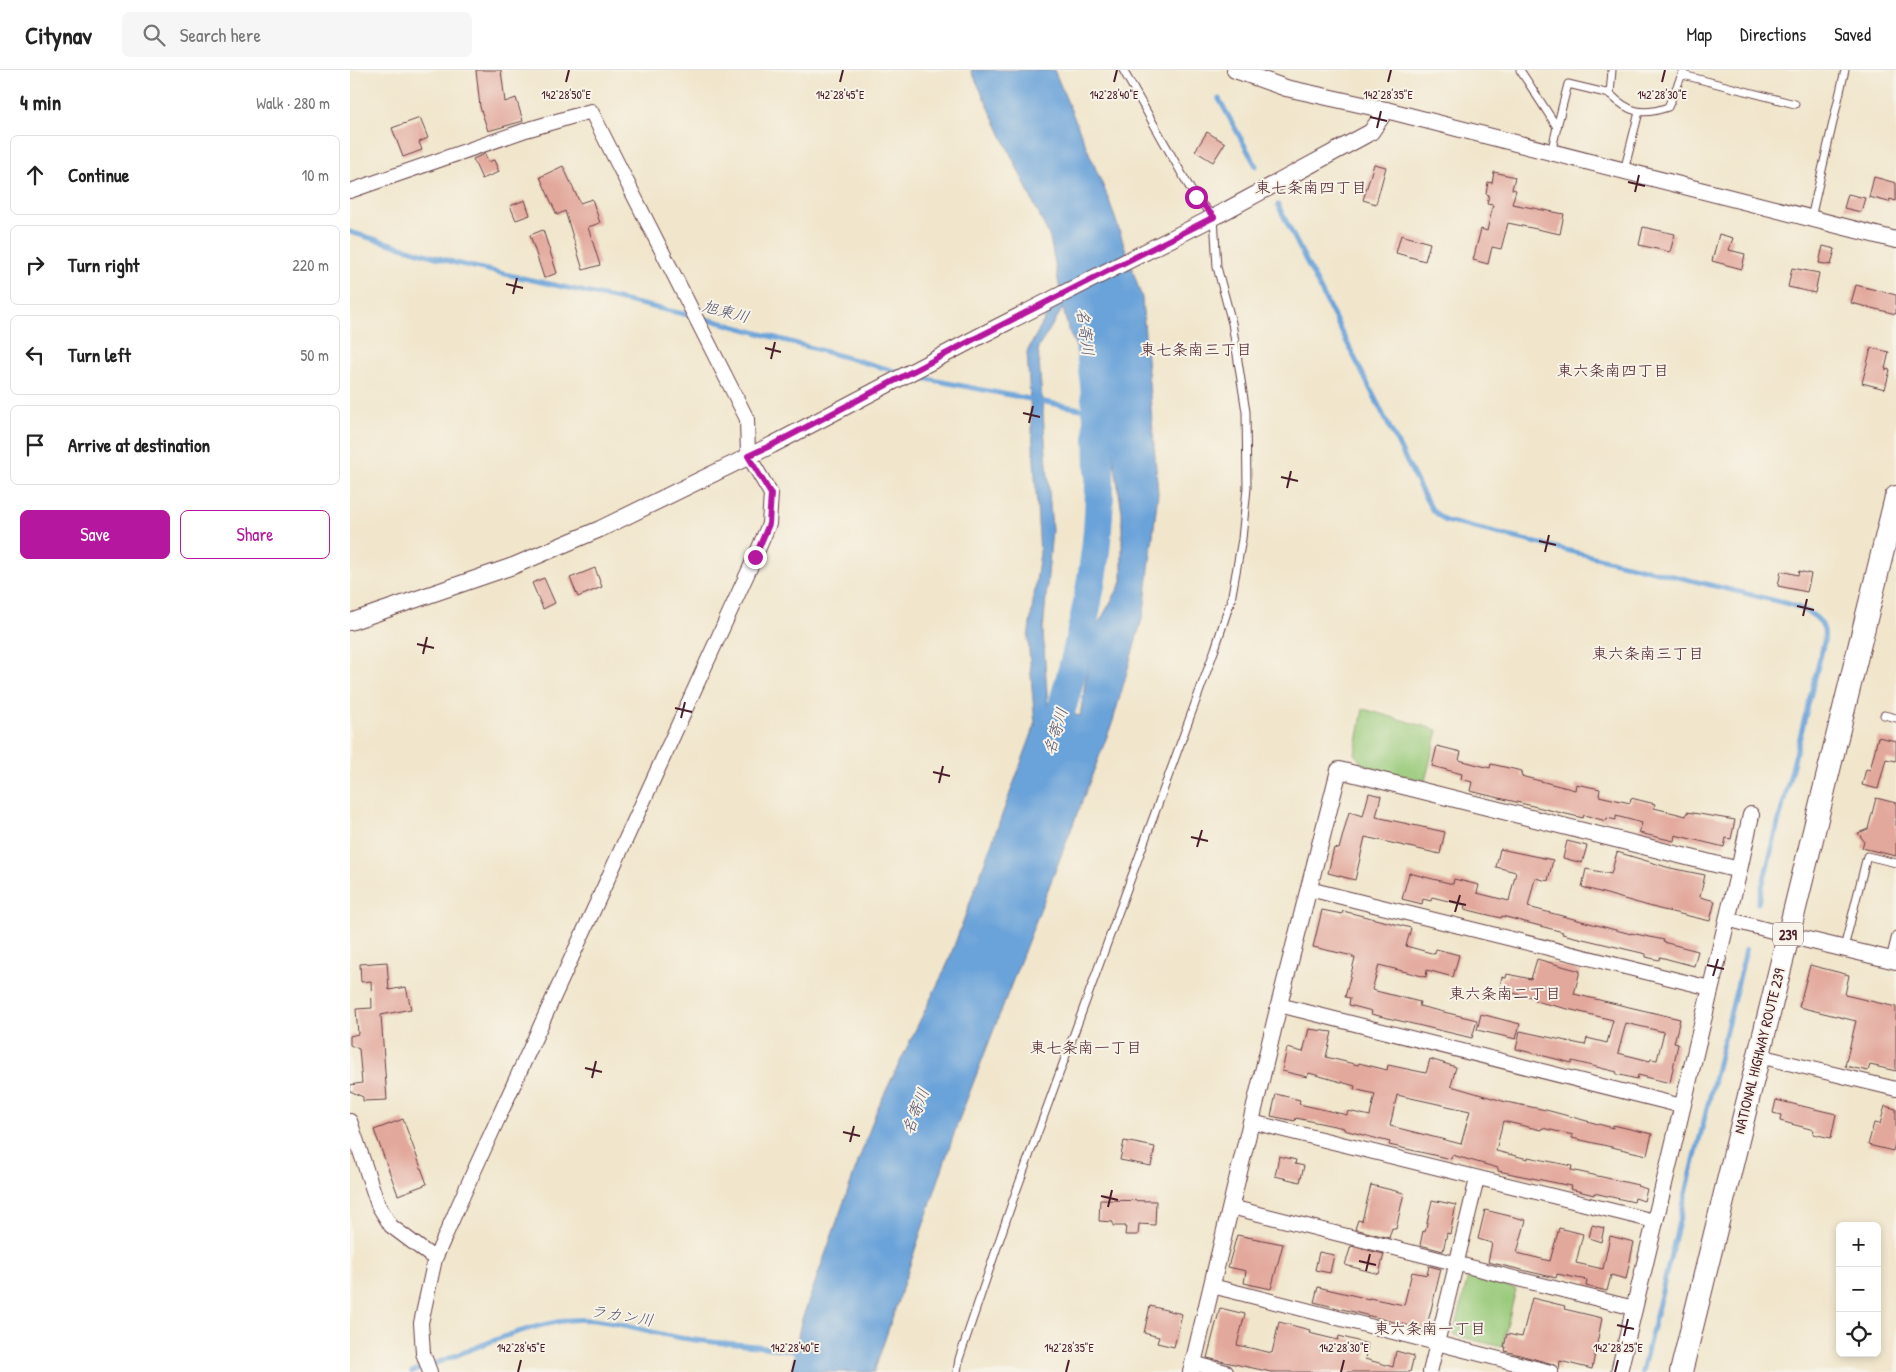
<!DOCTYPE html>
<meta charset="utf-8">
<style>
:root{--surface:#fff;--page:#f6f6f6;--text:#222;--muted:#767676;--line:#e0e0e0;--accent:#b5179e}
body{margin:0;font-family:"Patrick Hand","Klee One",sans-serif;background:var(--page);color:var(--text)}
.controls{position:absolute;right:15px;bottom:15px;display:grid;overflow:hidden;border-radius:8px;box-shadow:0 2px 8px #0003}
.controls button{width:45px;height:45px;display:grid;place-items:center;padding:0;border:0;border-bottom:1px solid var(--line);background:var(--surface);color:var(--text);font:25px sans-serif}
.stop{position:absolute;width:15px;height:15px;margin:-11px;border:4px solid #b5179e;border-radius:50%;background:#fff}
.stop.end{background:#b5179e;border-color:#fff;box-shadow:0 1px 5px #0008}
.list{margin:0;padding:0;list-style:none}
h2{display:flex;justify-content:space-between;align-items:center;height:65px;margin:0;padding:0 20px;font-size:21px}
h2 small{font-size:16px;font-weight:400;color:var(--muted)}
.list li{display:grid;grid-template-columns:32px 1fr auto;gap:15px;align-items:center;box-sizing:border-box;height:80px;margin:0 10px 10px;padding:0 10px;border:1px solid var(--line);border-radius:8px}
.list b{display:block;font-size:19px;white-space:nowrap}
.list em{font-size:16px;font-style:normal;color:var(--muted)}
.actions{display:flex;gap:10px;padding:15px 20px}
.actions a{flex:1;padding:11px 0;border:1px solid var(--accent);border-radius:8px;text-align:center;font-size:18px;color:var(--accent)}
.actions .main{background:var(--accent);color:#fff}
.icon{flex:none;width:28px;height:28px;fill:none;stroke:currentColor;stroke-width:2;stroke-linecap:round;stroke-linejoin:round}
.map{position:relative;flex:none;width:1546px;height:1302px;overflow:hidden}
header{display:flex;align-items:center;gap:30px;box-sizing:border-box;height:70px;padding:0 25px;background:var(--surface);border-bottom:1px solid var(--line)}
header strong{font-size:24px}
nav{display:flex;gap:28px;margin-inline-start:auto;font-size:18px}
.search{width:350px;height:45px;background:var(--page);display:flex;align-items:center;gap:12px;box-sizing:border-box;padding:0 18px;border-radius:8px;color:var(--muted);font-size:19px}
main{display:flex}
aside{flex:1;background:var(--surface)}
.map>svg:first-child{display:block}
.green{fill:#99ca7a;stroke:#727452}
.water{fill:#6aa3d9;stroke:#5a6182;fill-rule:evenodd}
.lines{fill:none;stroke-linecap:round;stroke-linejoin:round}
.stream{stroke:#6aa3d9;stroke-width:5}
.river{stroke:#6aa3d9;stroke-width:29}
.building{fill:#e3a89c;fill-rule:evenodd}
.service-casing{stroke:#633d43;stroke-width:9}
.minor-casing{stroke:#633d43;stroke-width:16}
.tertiary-casing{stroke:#633d43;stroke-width:18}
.trunk-casing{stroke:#633d43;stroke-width:24}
.service{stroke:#fff;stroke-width:7}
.minor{stroke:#fff;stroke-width:14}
.tertiary{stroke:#fff;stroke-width:16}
.trunk{stroke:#fff;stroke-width:22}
.route{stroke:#b5179e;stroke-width:6}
.ticks{fill:none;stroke:#4a1f2b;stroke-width:2}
.labels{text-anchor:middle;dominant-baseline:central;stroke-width:4;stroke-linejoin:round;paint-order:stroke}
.shield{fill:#f7f3e8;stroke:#7e5f64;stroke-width:1}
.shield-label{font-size:14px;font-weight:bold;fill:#4a1f2b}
.street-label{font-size:15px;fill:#4a1f2b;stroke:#f7f3e8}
.neighbourhood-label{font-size:16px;fill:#4a1f2b;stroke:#f7f3e8}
.water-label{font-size:16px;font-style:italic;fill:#575471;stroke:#f7f3e8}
.ticks-label{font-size:12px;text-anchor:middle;fill:#4a1f2b;stroke:#f7f3e8;stroke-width:4;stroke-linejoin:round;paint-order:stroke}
</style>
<header>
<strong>Citynav</strong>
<div class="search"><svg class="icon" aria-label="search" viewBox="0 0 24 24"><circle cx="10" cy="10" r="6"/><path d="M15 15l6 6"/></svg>Search here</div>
<nav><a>Map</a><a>Directions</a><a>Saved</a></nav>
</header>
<main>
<aside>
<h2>4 min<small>Walk · 280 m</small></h2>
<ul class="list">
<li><svg class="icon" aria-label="ahead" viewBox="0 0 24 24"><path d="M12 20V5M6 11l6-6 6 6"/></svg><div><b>Continue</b></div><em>10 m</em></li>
<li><svg class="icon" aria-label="right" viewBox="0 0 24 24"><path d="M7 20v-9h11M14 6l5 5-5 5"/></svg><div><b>Turn right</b></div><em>220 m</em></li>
<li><svg class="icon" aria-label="left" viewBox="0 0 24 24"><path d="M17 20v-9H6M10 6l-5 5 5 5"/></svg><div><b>Turn left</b></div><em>50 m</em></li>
<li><svg class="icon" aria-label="arrive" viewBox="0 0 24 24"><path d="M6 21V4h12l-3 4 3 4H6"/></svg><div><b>Arrive at destination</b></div></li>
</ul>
<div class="actions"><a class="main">Save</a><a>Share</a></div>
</aside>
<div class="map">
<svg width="1546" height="1302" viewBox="0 0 1546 1302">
<rect width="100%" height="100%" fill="#f7f3e8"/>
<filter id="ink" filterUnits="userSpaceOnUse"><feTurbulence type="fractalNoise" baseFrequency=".02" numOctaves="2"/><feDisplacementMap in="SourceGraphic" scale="10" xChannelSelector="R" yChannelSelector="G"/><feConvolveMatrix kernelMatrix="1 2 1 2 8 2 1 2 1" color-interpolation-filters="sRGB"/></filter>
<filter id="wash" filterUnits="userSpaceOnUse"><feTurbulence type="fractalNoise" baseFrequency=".0096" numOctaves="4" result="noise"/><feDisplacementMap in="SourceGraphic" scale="20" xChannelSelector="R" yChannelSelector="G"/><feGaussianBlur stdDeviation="1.12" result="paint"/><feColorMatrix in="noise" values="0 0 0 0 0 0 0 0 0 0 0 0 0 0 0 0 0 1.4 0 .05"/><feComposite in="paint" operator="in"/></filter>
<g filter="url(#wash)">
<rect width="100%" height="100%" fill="#f1e6cc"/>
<!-- green -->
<g class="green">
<polygon points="1013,639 1088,660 1075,711 1012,695 1005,683"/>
<polygon points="1118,1207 1166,1219 1152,1277 1104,1265"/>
</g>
<!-- water -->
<path class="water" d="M621 0H704L759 130 792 228 808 423 794 542 763 651 607 1055 524 1302H441L451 1252 527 1039 597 895 685 655 678 568 690 483 677 282 710 220 700 168ZM713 238 718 259 757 345 772 442V512L743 563 730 646 698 638 693 561 702 460 688 278Z"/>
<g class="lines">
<!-- stream -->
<g class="stream">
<polyline points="869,29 906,96"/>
<path d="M928 135 1073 424 1083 441 1096 451 1439 534C1452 539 1470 545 1474 560 1475 563 1474 569 1474 572L1408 833"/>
<polyline points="0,162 106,193 365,251 552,303"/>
<polyline points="562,306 746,342"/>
<path d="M62 1302C113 1285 167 1256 221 1250 256 1247 292 1261 326 1267 367 1275 409 1273 450 1283"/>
<polyline points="1292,1302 1396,880"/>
</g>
<!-- river -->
<path class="river" d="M699 680C718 621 734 560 743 499 754 427 750 350 740 278"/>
</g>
<g id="blocks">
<!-- building -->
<g class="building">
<polygon points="126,0 151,0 155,32 166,28 173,51 138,61 130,37"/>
<polygon points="70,48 78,68 69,72 72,80 53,87 42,58"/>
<polygon points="857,62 875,73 863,92 845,81"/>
<polygon points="135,84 138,92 144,90 149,102 132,109 123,89"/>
<polygon points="1024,94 1036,97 1026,134 1013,130"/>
<polygon points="213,96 230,133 242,129 250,153 238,157 250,195 233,200 215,141 207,145 190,107"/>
<polygon points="1144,102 1165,107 1162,119 1166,120 1162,134 1214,144 1210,164 1158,153 1151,179 1142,177 1138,194 1123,190 1131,159 1137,161 1143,135 1137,134 1139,125 1136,124 1138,112 1142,113"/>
<polygon points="1524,107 1546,113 1546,131 1540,129 1539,132 1519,127"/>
<polygon points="1498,124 1515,128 1511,142 1494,138"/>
<polygon points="175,130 180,145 166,150 160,136"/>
<polygon points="1293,157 1325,164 1320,182 1289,175"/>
<polygon points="193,160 207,203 194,208 180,165"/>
<polygon points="1369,164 1383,168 1379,180 1395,184 1392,199 1362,191"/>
<polygon points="1051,165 1080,173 1075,191 1046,183"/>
<polygon points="1473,176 1485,179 1481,195 1469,193"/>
<polygon points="1442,198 1469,203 1465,223 1438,217"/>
<polygon points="1506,215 1546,225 1546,244 1501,233"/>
<polygon points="1521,278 1539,282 1535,299 1540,300 1535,319 1512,313"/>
<polygon points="245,498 252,517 228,527 220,508"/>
<polygon points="1431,501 1448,505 1449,501 1461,504 1457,522 1428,516"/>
<polygon points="194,508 205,533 193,539 182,513"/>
<polygon points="1528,667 1546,671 1546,691 1536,689 1528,719 1512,715 1516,699 1520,700"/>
<polygon points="1087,676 1111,682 1109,690 1140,698 1141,694 1172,701 1171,706 1225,720 1226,714 1250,719 1249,726 1280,733 1281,728 1305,734 1304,738 1336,746 1337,742 1385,750 1381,769 1376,768 1374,777 1325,765 1324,771 1289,763 1292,753 1266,746 1266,750 1257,748 1256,751 1234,745 1233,748 1120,721 1122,712 1111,709 1112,704 1082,696"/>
<polygon points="1019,723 1031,726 1026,747 1095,762 1090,784 1015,767 1005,810 978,803 984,778 989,779 999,742 1013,746"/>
<polygon points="1526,728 1546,733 1546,786 1512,778 1514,771 1508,763 1518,759"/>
<polygon points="1217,771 1237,776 1232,793 1213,788"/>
<polygon points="1150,779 1203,790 1198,811 1185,808 1178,837 1281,864 1281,863 1314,870 1313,872 1348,881 1344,896 1310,887 1309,890 1296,887 1296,884 1212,864 1213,862 1152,846 1151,848 1114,839 1115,835 1082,827 1081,831 1073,829 1072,834 1052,829 1059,803 1103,814 1104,809 1129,815 1127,823 1159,831 1166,802 1146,797"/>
<polygon points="1267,782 1320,798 1355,805 1350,827 1365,831 1360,851 1309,839 1232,817 1236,799 1261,804"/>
<polygon points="972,840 992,844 993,841 1061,858 1056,876 1085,884 1086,879 1109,885 1103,907 1077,900 1076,907 1029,895 1022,920 1070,932 1069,936 1127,950 1122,968 1021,944 1022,941 999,935 1000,928 995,927 1005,888 1002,888 1003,886 963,877"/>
<path d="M1187 889 1230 901 1224 924 1330 949 1324 973 1328 974 1320 1013 1288 1005 1287 1009 1266 1004 1267 1002 1222 991V993L1166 979 1170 961 1235 975 1237 968 1257 973 1263 950 1185 931 1186 928 1149 920 1152 907 1156 908 1157 904 1181 909ZM1276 953 1314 962 1307 990 1301 989 1300 991 1268 983Z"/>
<polygon points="37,892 39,920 56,917 61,939 31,945 37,1030 13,1031 13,1027 0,1021 0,1015 12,1013 9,979 0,975 0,966 8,964 6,939 22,938 21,911 11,912 10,894"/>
<polygon points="1460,895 1499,905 1495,925 1546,937 1546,1001 1520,995 1518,1001 1495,996 1506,951 1449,937"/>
<polygon points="1131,944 1170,954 1166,969 1127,960"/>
<path d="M959 959 982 962 976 987 1008 995 1009 993 1037 1000 1038 995 1076 1003 1080 989 1106 997 1101 1016 1156 1032 1196 1040 1263 1058V1055L1302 1064 1297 1085 1222 1068 1223 1065 1192 1058 1191 1060 1153 1051 1146 1081 1178 1089V1087L1222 1096 1221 1100 1288 1115 1287 1116 1297 1119 1294 1131 1285 1128 1284 1132 1244 1123V1125L1220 1119 1221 1116 1148 1101V1098L1102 1085 1101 1089 1039 1075 1040 1072 994 1060V1058L946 1048 945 1051 921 1046 926 1024 950 1030 949 1034 997 1045 998 1041 1020 1046 1025 1024 1004 1019 1005 1016 959 1003 957 1007 932 1001 937 978 953 982ZM1047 1025 1120 1041 1111 1074 1040 1056Z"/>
<polygon points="1426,1030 1486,1044 1481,1068 1463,1064 1464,1060 1430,1051 1431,1045 1423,1043"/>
<polygon points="1535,1036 1546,1039 1546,1069 1543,1081 1518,1075 1524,1053 1530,1054"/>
<polygon points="53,1049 77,1114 48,1125 24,1060"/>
<polygon points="774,1071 805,1077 801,1096 770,1090"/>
<polygon points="929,1086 946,1090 945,1094 954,1096 950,1112 925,1106"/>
<polygon points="1021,1115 1054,1123 1046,1159 1042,1158 1039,1168 1005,1159 1008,1150 1012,1151"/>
<polygon points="750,1130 806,1131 805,1155 789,1154 788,1165 775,1165 776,1156 763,1156 763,1152 749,1151"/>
<polygon points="1082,1130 1106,1135 1100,1164 1097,1163 1093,1181 1070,1175 1073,1161 1075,1162"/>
<polygon points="1135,1140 1176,1150 1167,1183 1200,1191 1209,1158 1233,1164 1226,1193 1253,1199 1260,1166 1284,1172 1276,1209 1261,1205 1257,1221 1236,1216 1237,1210 1207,1204 1206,1208 1138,1192 1142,1173 1128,1169"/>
<polygon points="1242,1155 1254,1158 1251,1172 1239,1168"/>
<polygon points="887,1165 933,1174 921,1219 894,1213 896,1201 878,1197"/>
<polygon points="1001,1176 1034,1184 1029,1204 995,1195"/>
<polygon points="969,1182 984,1185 980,1203 965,1200"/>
<polygon points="1079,1196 1091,1199 1076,1260 964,1232 968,1217 1019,1229 1019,1228 1054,1235 1062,1202 1077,1205"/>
<polygon points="1182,1228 1215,1236 1214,1239 1252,1248 1242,1299 1210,1291 1209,1300 1203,1294 1155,1281 1156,1277 1154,1277 1157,1264 1172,1267"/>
<polygon points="800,1236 832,1244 824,1277 807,1273 809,1267 794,1263"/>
<polygon points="870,1238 895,1244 887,1275 922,1283 929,1252 960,1260 959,1263 988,1270 989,1266 1018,1274 1015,1289 1043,1297 1046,1281 1064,1286 1060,1302 921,1302 857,1288"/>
</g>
</g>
</g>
<g filter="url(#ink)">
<use href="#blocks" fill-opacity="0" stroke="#633d43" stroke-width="1"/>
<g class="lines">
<defs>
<g id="service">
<polyline points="1170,0 1207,57 1201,83"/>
<path d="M1262 0 1260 24C1279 43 1293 46 1318 37L1334 0"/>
<polyline points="1333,5 1445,34"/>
<polyline points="1207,57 1218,14 1260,24"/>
<polyline points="1274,101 1289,42"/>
<polyline points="1461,148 1495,0"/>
<polyline points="1534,645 1546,648"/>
<polyline points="1494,878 1517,786 1546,793"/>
<polyline points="1540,889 1546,865"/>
<polyline points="607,1302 609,1289 663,1130 865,579 881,530 892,469 897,418 896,342 882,253 867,197 864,147 845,127 773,0"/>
</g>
<g id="minor">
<polyline points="0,121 176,60 241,41 397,349 398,385 421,424 419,454 405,487 114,1123 85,1189 71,1253 73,1283 80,1302"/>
<polyline points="959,819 1360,918"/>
<polyline points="1377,849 1437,865"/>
<polyline points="929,935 1332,1036"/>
<polyline points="1409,986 1546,1019"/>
<polyline points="0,1051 28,1135 41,1156 85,1189"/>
<polyline points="902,1052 1304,1151"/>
<polyline points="881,1137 1284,1238"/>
<polyline points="862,1216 1201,1302"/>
<polyline points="843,1293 876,1302"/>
<polyline points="1080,1302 1127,1109"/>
</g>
<g id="tertiary">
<polyline points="885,0 936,18 1036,40 1546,170"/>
<polyline points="0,552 163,496 250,459 422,375 628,267 864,147 1021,62 1036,40"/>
<polyline points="1389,800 1401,745"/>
<polyline points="1437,865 1546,891"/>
<polyline points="841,1302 929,935 989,700 1389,800 1269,1302"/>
</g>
<polyline id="trunk" points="1331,1302 1546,427"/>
</defs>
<!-- service casing -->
<use href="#service" class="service-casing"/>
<!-- minor casing -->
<use href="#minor" class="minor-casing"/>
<!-- tertiary casing -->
<use href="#tertiary" class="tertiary-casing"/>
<!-- trunk casing -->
<use href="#trunk" class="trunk-casing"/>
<!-- service -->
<use href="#service" class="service"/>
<!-- minor -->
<use href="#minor" class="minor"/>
<!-- tertiary -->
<use href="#tertiary" class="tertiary"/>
<!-- trunk -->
<use href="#trunk" class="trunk"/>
</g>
</g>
<g class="lines" filter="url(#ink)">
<!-- route -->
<polyline class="route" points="405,487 419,454 421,424 398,386 422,375 628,267 864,147 846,127"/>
</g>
<!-- ticks -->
<path class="ticks" d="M216 12 219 0M490 12 493 0M764 12 767 0M1038 12 1041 0M1312 12 1315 0M1020 47 1037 51M1027 58 1031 41M1278 112 1295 116M1285 122 1289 105M156 214 173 218M163 224 167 208M415 278 431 282M421 289 425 272M673 343 690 347M679 353 683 336M931 407 948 411M937 418 941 401M1189 471 1206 475M1195 482 1199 465M1447 536 1464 540M1453 546 1457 529M67 574 84 578M73 584 77 567M325 638 342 642M331 648 335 632M583 702 600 706M589 713 593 696M841 767 858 771M847 777 852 760M1099 831 1116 835M1105 842 1110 825M1357 895 1374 899M1363 906 1368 889M235 998 252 1002M242 1008 246 991M493 1062 510 1066M500 1072 504 1056M751 1126 768 1130M758 1137 762 1120M1009 1191 1026 1195M1016 1201 1020 1184M1267 1255 1284 1259M1274 1266 1278 1249M168 1302 171 1290M442 1302 445 1290M716 1302 719 1290M991 1302 994 1290M1265 1302 1268 1290"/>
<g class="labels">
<!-- shield labels -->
<rect class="shield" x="1423" y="852.5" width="30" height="23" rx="4"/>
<g class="shield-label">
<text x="1438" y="864">239</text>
</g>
<!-- street labels -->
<g class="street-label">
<text transform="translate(1409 981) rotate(-76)">NATIONAL HIGHWAY ROUTE 239</text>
</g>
<!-- neighbourhood labels -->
<g class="neighbourhood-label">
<text x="961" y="117">東七条南四丁目</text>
<text x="846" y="279">東七条南三丁目</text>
<text x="1263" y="300">東六条南四丁目</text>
<text x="1298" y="583">東六条南三丁目</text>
<text x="1155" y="923">東六条南二丁目</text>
<text x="736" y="977">東七条南一丁目</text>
<text x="1080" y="1258">東六条南一丁目</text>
</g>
<!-- water labels -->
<g class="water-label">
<text transform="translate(376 241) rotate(15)">旭東川</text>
<text transform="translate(736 262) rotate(83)">名寄川</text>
<text transform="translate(705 661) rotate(-73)">名寄川</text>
<text transform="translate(565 1041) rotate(-69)">名寄川</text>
<text transform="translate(272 1245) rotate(9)">ラカン川</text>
</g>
</g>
<g class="ticks-label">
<text x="1312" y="29">142°28'30"E</text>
<text x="216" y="29">142°28'50"E</text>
<text x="490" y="29">142°28'45"E</text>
<text x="764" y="29">142°28'40"E</text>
<text x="1038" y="29">142°28'35"E</text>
<text x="171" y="1282">142°28'45"E</text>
<text x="445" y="1282">142°28'40"E</text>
<text x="719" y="1282">142°28'35"E</text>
<text x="994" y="1282">142°28'30"E</text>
<text x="1268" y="1282">142°28'25"E</text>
</g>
</svg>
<div class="controls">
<button>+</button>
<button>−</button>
<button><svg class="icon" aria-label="locate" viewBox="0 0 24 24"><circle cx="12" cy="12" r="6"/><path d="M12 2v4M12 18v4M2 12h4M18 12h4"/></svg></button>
</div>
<div class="stop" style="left:846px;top:127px"></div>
<div class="stop end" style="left:405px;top:487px"></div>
</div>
</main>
